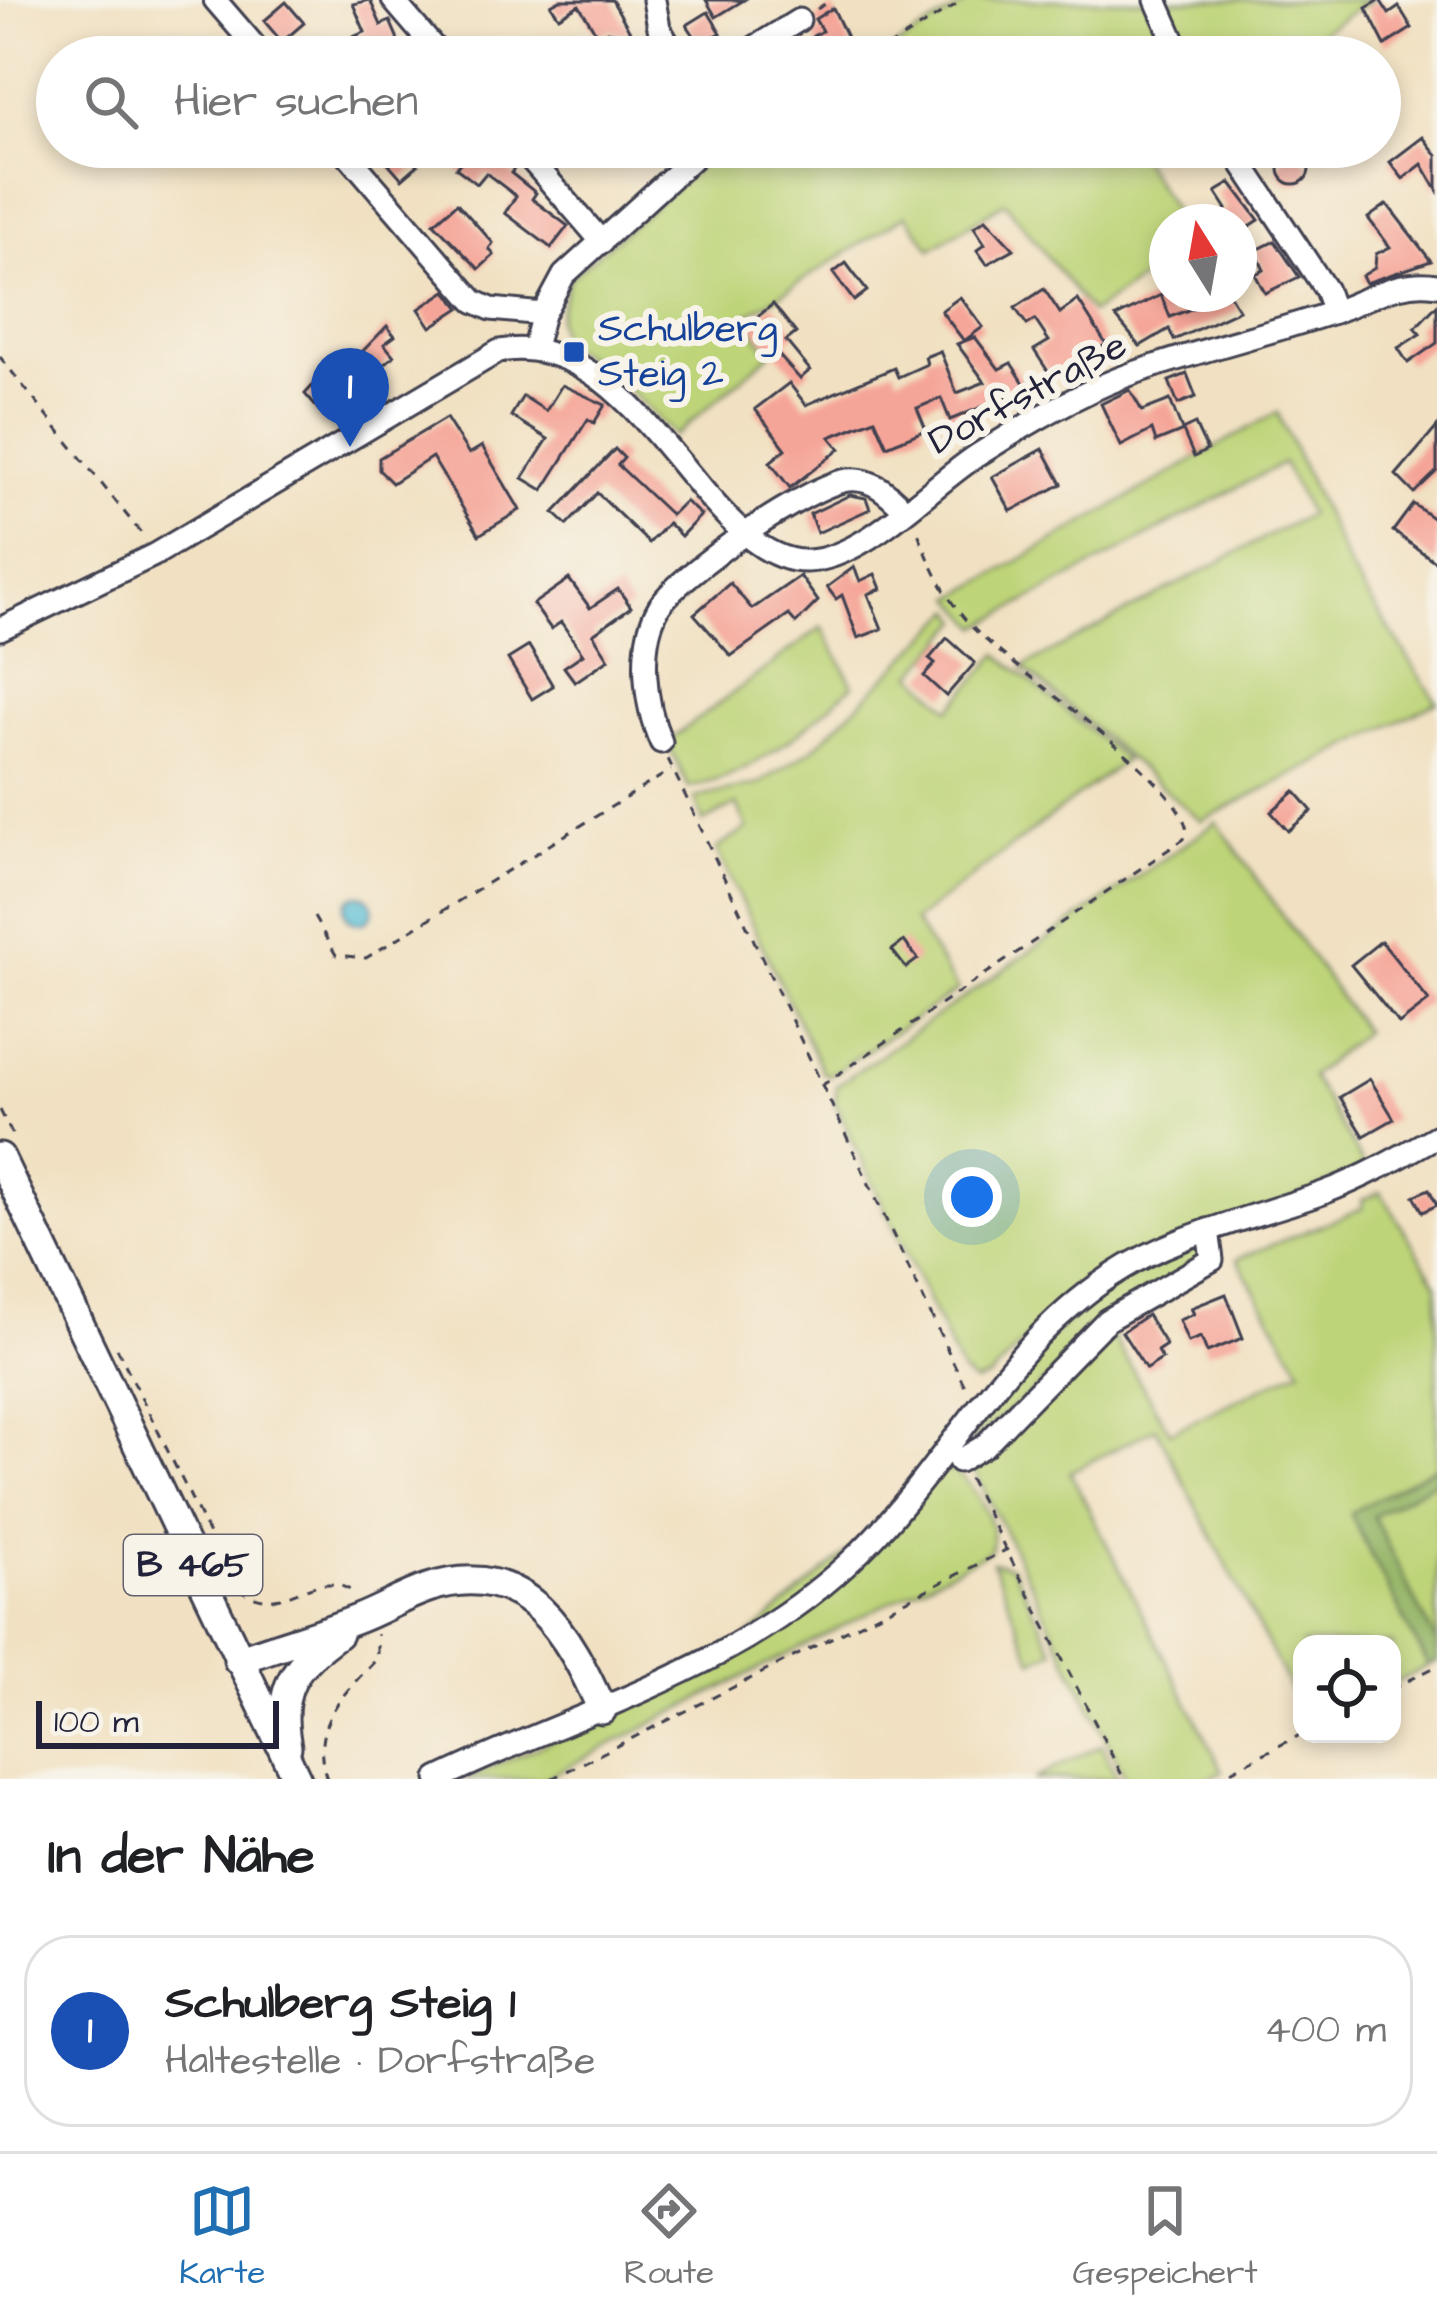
<!DOCTYPE html>
<html lang="de">
<meta charset="utf-8">
<style>
:root{--surface:#fff;--page:#f6f6f6;--text:#202124;--muted:#757577;--line:#e0e0e0;--accent:#1f6fb2}
body{margin:0;font-family:"Architects Daughter",sans-serif;background:var(--page);color:var(--text)}
.controls{position:absolute;right:36px;bottom:36px;display:grid;overflow:hidden;border-radius:24px;box-shadow:0 6px 18px #0003}
.controls button{width:108px;height:108px;display:grid;place-items:center;padding:0;border:0;border-bottom:3px solid var(--line);background:var(--surface);color:var(--text);font:60px sans-serif}
.compass{position:absolute;left:1149px;top:204px;width:108px;height:108px;border-radius:50%;background:var(--surface);box-shadow:0 6px 18px #0003;rotate:349deg}
.scale{position:absolute;left:36px;bottom:30px;width:243px;box-sizing:border-box;padding-left:12px;border:6px solid #22223b;border-top:0;font-size:33px;line-height:42px;white-space:nowrap;color:#22223b;-webkit-text-stroke:9px #f7f3e8;paint-order:stroke}
.you{position:absolute;left:972px;top:1197px;width:42px;height:42px;margin:-30px;border:9px solid #fff;border-radius:50%;background:#1a73e8;box-shadow:0 0 0 18px #1a73e833}
.badge{display:grid;place-items:center;width:78px;height:78px;border-radius:50%;background:var(--accent);color:#fff;font-size:39px;font-weight:700}
.pin{position:absolute;translate:-50% -99px;filter:drop-shadow(0 3px 6px #0008)}
.pin::after{content:'';position:absolute;top:63px;width:42px;height:36px;background:inherit;clip-path:polygon(0 0,100% 0,50% 100%)}
.list{margin:0;padding:0;list-style:none}
h2{display:flex;justify-content:space-between;align-items:center;height:156px;margin:0;padding:0 48px;font-size:51px}
h2 small{font-size:39px;font-weight:400;color:var(--muted)}
.list li{display:grid;grid-template-columns:78px 1fr auto;gap:36px;align-items:center;box-sizing:border-box;height:192px;margin:0 24px 24px;padding:0 24px;border:3px solid var(--line);border-radius:48px}
.list b{display:block;font-size:45px;white-space:nowrap}
.list p{margin:0;font-size:39px;white-space:nowrap;color:var(--muted)}
.list em{font-size:39px;font-style:normal;color:var(--muted)}
.icon{flex:none;width:66px;height:66px;fill:none;stroke:currentColor;stroke-width:2;stroke-linecap:round;stroke-linejoin:round}
.map{position:relative;flex:none;width:1437px;height:1779px;overflow:hidden}
.search{position:absolute;background:var(--surface);box-shadow:0 6px 18px #0003;left:36px;right:36px;top:36px;height:132px;display:flex;align-items:center;gap:30px;box-sizing:border-box;padding:0 42px;border-radius:66px;color:var(--muted);font-size:45px}
.sheet{height:372px;background:var(--surface)}
nav{display:flex;justify-content:space-around;align-items:center;box-sizing:border-box;height:168px;border-top:3px solid var(--line);background:var(--surface);font-size:33px;color:var(--muted)}
nav a{display:grid;justify-items:center;gap:6px}
nav .on{color:var(--accent)}
.map>svg:first-child{display:block}
.green{fill:#bdd478;stroke:#707b5a;stroke-width:3}
.forest{fill:#96b668;stroke:#5c6c52;stroke-width:3}
.water{fill:#56bdd4;stroke:#3c7088;stroke-width:3}
.building{fill:#f5a598}
.lines{fill:none;stroke-linecap:round;stroke-linejoin:round}
.minor-casing{stroke:#413f4f;stroke-width:27}
.major-casing{stroke:#413f4f;stroke-width:33}
.path{stroke:#413f4f;stroke-width:3;stroke-dasharray:9 9;stroke-linecap:butt}
.minor{stroke:#fff;stroke-width:21}
.major{stroke:#fff;stroke-width:27}
.transit-dot{fill:#1a4fb4;stroke:#f7f3e8;stroke-width:4.5}
.labels{text-anchor:middle;dominant-baseline:central;stroke-width:12;stroke-linejoin:round;paint-order:stroke}
.shield{fill:#f7f3e8;stroke:#62616f;stroke-width:3}
.shield-label{font-size:36px;font-weight:bold;fill:#22223b}
.transit-label{font-size:39px;fill:#164399;stroke:#f7f3e8;text-anchor:start}
.street-label{font-size:39px;fill:#22223b;stroke:#f7f3e8}
</style>
<div class="map">
<svg width="1437" height="1779" viewBox="0 0 1437 1779">
<rect width="100%" height="100%" fill="#f7f3e8"/>
<filter id="ink" filterUnits="userSpaceOnUse"><feTurbulence type="fractalNoise" baseFrequency=".00833" numOctaves="2"/><feDisplacementMap in="SourceGraphic" scale="24" xChannelSelector="R" yChannelSelector="G"/><feConvolveMatrix kernelMatrix="1 2 1 2 8 2 1 2 1" color-interpolation-filters="sRGB"/></filter>
<filter id="wash" filterUnits="userSpaceOnUse"><feTurbulence type="fractalNoise" baseFrequency=".004" numOctaves="4" result="noise"/><feDisplacementMap in="SourceGraphic" scale="48" xChannelSelector="R" yChannelSelector="G"/><feGaussianBlur stdDeviation="2.7" result="paint"/><feColorMatrix in="noise" values="0 0 0 0 0 0 0 0 0 0 0 0 0 0 0 0 0 1.4 0 .05"/><feComposite in="paint" operator="in"/></filter>
<g filter="url(#wash)">
<rect width="100%" height="100%" fill="#f1e1c2"/>
<!-- green -->
<g class="green">
<polygon points="972,0 1146,0 1170,57 879,57"/>
<polygon points="1165,0 1371,0 1281,57 1190,57"/>
<polygon points="722,147 1134,147 1180,222 1167,222 1167,262 1091,313 1005,202 931,249 906,215 743,318 771,353 675,436 608,369 560,342 557,319 569,279"/>
<polygon points="1277,412 1350,569 1437,702 1201,821 1023,667 1309,514 1283,463 979,627 954,598"/>
<polygon points="954,610 961,620 914,674 950,709 998,654 1125,760 914,921 958,990 830,1075 823,1073 716,849 747,829 737,804 703,822 695,798 759,784 814,748"/>
<path d="M822 627 853 685C803 732 757 773 689 788L667 742Z"/>
<polygon points="1217,822 1364,1032 1311,1076 1366,1168 1071,1293 990,1377 974,1383 962,1373 835,1103 837,1085"/>
<polygon points="1381,1192 1437,1284 1437,1466 1350,1513 1428,1666 1392,1684 1392,1644 1302,1644 1302,1712 1156,1428 1070,1472 1223,1771 1207,1779 1126,1779 971,1463 1106,1326 1170,1432 1301,1369 1237,1259 1363,1208 1362,1200"/>
<polygon points="1200,1242 1209,1251 966,1445 1022,1361 1101,1292"/>
<path d="M952 1470C975 1483 1000 1526 990 1551L543 1779H465L711 1669 941 1472Z"/>
<polygon points="1437,1480 1437,1644 1435,1645 1372,1516"/>
<polygon points="992,1562 1012,1567 1054,1650 1033,1661"/>
<polygon points="1101,1745 1118,1779 1034,1779"/>
</g>
<!-- forest -->
<polygon class="forest" points="1437,1466 1437,1480 1373,1516 1437,1644 1437,1662 1428,1666 1350,1513"/>
<!-- water -->
<circle class="water" cx="359" cy="909" r="14"/>
<g id="blocks">
<!-- building -->
<g class="building">
<polygon points="370,0 381,25 390,21 397,37 399,51 384,57 362,57 353,37 365,32 353,4"/>
<polygon points="560,0 612,0 632,35 607,31 598,36 579,5 559,17 551,5"/>
<polygon points="706,0 744,0 716,17"/>
<polygon points="1380,0 1389,14 1399,7 1412,28 1385,45 1366,8"/>
<polygon points="286,2 304,23 282,42 264,21"/>
<polygon points="833,8 851,46 832,57 799,57 818,45 813,36 822,31 815,19"/>
<polygon points="708,12 721,33 699,43 687,25"/>
<polygon points="1423,137 1437,155 1437,190 1422,164 1403,179 1390,162"/>
<polygon points="374,147 402,147 418,165 402,179"/>
<polygon points="473,147 482,147 514,169 511,173 536,193 532,199 568,226 551,248 505,213 516,196 486,173 477,184 456,168"/>
<circle cx="1294" cy="169" r="15"/>
<polygon points="1231,183 1259,220 1239,233 1239,222 1207,222 1227,209 1216,192"/>
<polygon points="457,203 493,243 489,249 494,255 479,269 434,223"/>
<polygon points="1387,204 1431,261 1366,283 1362,276 1375,268 1376,254 1390,247 1368,218"/>
<polygon points="986,219 1014,249 987,264 977,250 985,244 974,227"/>
<polygon points="1275,241 1299,277 1265,293 1255,274 1264,270 1255,251"/>
<polygon points="846,263 867,291 854,301 833,273"/>
<polygon points="1044,289 1060,313 1078,300 1106,344 1053,379 1034,350 1049,341 1035,320 1027,325 1015,308"/>
<polygon points="446,291 460,308 431,327 419,309"/>
<polygon points="1229,294 1239,310 1174,340 1169,329 1140,346 1116,317 1161,295 1170,317"/>
<polygon points="960,297 983,327 964,341 941,311"/>
<polygon points="773,304 796,333 786,341 810,370 800,379 750,323"/>
<polygon points="1437,305 1437,343 1408,363 1398,348 1420,334 1415,328"/>
<polygon points="387,326 395,336 384,344 394,356 374,373 359,355"/>
<polygon points="975,337 999,369 1011,363 1029,391 1010,403 1006,397 950,420 941,398 917,408 926,430 887,446 875,419 830,437 840,449 790,488 770,462 786,449 755,409 789,383 806,405 894,368 898,377 927,364 925,357 940,351 957,393 985,382 957,344"/>
<polygon points="334,362 347,378 318,409 305,394"/>
<polygon points="1187,374 1196,397 1178,404 1169,381"/>
<polygon points="562,385 605,405 594,423 588,419 543,490 523,478 548,439 511,416 523,396 546,411"/>
<polygon points="1130,390 1142,411 1170,400 1182,430 1195,424 1207,450 1194,457 1183,431 1156,442 1152,430 1121,446 1101,404"/>
<polygon points="446,418 469,454 482,446 520,510 479,535 432,457 392,483 379,470 379,458"/>
<polygon points="1437,427 1437,471 1414,493 1396,475"/>
<polygon points="615,449 624,458 618,465 671,515 685,501 701,515 681,536 668,523 649,543 597,493 567,525 554,513"/>
<polygon points="1043,449 1062,484 1011,511 992,477"/>
<polygon points="850,495 866,498 870,509 817,533 810,514"/>
<polygon points="1413,504 1437,521 1437,563 1393,531"/>
<polygon points="854,567 860,581 875,574 881,589 868,594 882,629 858,638 842,595 836,599 827,587"/>
<polygon points="800,576 818,601 796,623 789,615 731,656 694,614 730,583 752,609"/>
<polygon points="569,579 590,608 618,589 631,607 593,634 609,659 575,682 564,667 583,654 561,622 551,629 533,604"/>
<polygon points="947,638 975,663 946,696 924,676 935,664 929,659"/>
<polygon points="529,646 553,686 532,699 508,659"/>
<polygon points="1295,791 1312,811 1288,831 1271,812"/>
<polygon points="904,941 918,959 906,968 892,950"/>
<polygon points="1381,941 1429,1001 1399,1024 1351,965"/>
<polygon points="1370,1079 1394,1119 1364,1136 1340,1097"/>
<polygon points="1429,1189 1437,1205 1423,1212 1414,1196"/>
<polygon points="1226,1294 1243,1338 1207,1352 1201,1337 1188,1342 1179,1320 1194,1314 1191,1308"/>
<polygon points="1147,1315 1166,1345 1157,1351 1162,1359 1146,1369 1122,1332"/>
</g>
</g>
</g>
<g filter="url(#ink)">
<use href="#blocks" fill-opacity="0" stroke="#413f4f" stroke-width="3"/>
<g class="lines">
<defs>
<g id="minor">
<polyline points="215,0 264,57"/>
<polyline points="393,0 442,57"/>
<polyline points="654,0 659,28 676,57"/>
<polyline points="1156,0 1181,57"/>
<polyline points="739,57 799,20"/>
<polyline points="341,147 474,301 491,309 543,314"/>
<polyline points="520,147 602,242"/>
<polyline points="1231,147 1326,290 1334,312"/>
<polyline points="534,347 543,314 564,275 705,147"/>
<path d="M0 629 154 555 499 351C640 326 706 564 807 561 866 559 931 484 981 453 1028 423 1082 391 1134 373 1200 350 1268 334 1334 312 1369 300 1399 278 1437 285"/>
<path d="M661 742C645 706 637 644 659 607 680 573 810 484 848 480 872 477 889 494 904 509"/>
<polyline points="959,1461 984,1446 1107,1320 1212,1260 1208,1230"/>
<path d="M438 1779C583 1709 743 1669 861 1551 950 1462 1003 1347 1111 1276 1174 1234 1252 1218 1323 1193 1363 1178 1400 1157 1437 1136"/>
</g>
<g id="major">
<polyline points="0,1157 297,1779"/>
<path d="M238 1660C278 1645 320 1634 360 1618 383 1609 404 1596 428 1588 526 1556 569 1635 602 1710"/>
<path d="M287 1747C276 1687 294 1666 338 1634"/>
</g>
</defs>
<!-- minor casing -->
<use href="#minor" class="minor-casing"/>
<!-- major casing -->
<use href="#major" class="major-casing"/>
<!-- path -->
<g class="path">
<polyline points="817,9 831,0"/>
<polyline points="872,57 963,0"/>
<polyline points="0,357 145,538"/>
<polyline points="668,759 967,1391"/>
<polyline points="314,917 336,955 366,958 671,770"/>
<path d="M821 1086 1184 839 1187 831C1181 779 1015 672 972 627 945 599 931 566 917 530"/>
<polyline points="0,1110 15,1140"/>
<path d="M117 1348 234 1585C285 1627 311 1560 356 1594"/>
<polyline points="969,1478 1124,1779"/>
<polyline points="1392,1689 1437,1666"/>
<path d="M327 1779C308 1726 343 1694 377 1659V1634"/>
<polyline points="551,1779 1008,1549"/>
<polyline points="1215,1779 1302,1734"/>
</g>
<!-- minor -->
<use href="#minor" class="minor"/>
<!-- major -->
<use href="#major" class="major"/>
</g>
</g>
<!-- markers -->
<rect class="transit-dot" x="562" y="340" width="24" height="24" rx="6"/>
<g class="labels">
<!-- shield labels -->
<rect class="shield" x="124" y="1535" width="138" height="60" rx="9"/>
<g class="shield-label">
<text x="193" y="1565">B 465</text>
</g>
<!-- transit labels -->
<g class="transit-label">
<text x="598" y="330">Schulberg<tspan x="598" dy="45">Steig 2</tspan></text>
</g>
<!-- street labels -->
<g class="street-label">
<text transform="translate(1028 394) rotate(-28)">Dorfstraße</text>
</g>
</g>
</svg>
<div class="controls">
<button><svg class="icon" aria-label="locate" viewBox="0 0 24 24"><circle cx="12" cy="12" r="6"/><path d="M12 2v4M12 18v4M2 12h4M18 12h4"/></svg></button>
</div>
<svg class="compass" viewBox="-18 -18 36 36"><path d="M0-13l5 13h-10z" fill="#e53935"/><path d="M0 13l5-13h-10z" fill="#757577"/></svg>
<div class="scale">100 m</div>
<div class="you"></div>
<div class="pin badge" style="left:350px;top:447px;background:#1a4fb4">1</div>
<div class="search"><svg class="icon" aria-label="search" viewBox="0 0 24 24"><circle cx="10" cy="10" r="6"/><path d="M15 15l6 6"/></svg>Hier suchen</div>
</div>
<section class="sheet">
<h2>In der Nähe<small></small></h2>
<ul class="list">
<li><span class="badge" style="background:#1a4fb4">1</span><div><b>Schulberg Steig 1</b><p>Haltestelle · Dorfstraße</p></div><em>400 m</em></li>
</ul>
</section>
<nav>
<a class="on"><svg class="icon" aria-label="map" viewBox="0 0 24 24"><path d="M3 6l6-2 6 2 6-2v14l-6 2-6-2-6 2zM9 4v14M15 6v14"/></svg>Karte</a>
<a><svg class="icon" aria-label="directions" viewBox="0 0 24 24"><path d="M12 3l9 9-9 9-9-9zM9 14v-3h6M13 9l2 2-2 2"/></svg>Route</a>
<a><svg class="icon" aria-label="saved" viewBox="0 0 24 24"><path d="M7 4h10v16l-5-4-5 4z"/></svg>Gespeichert</a>
</nav>
